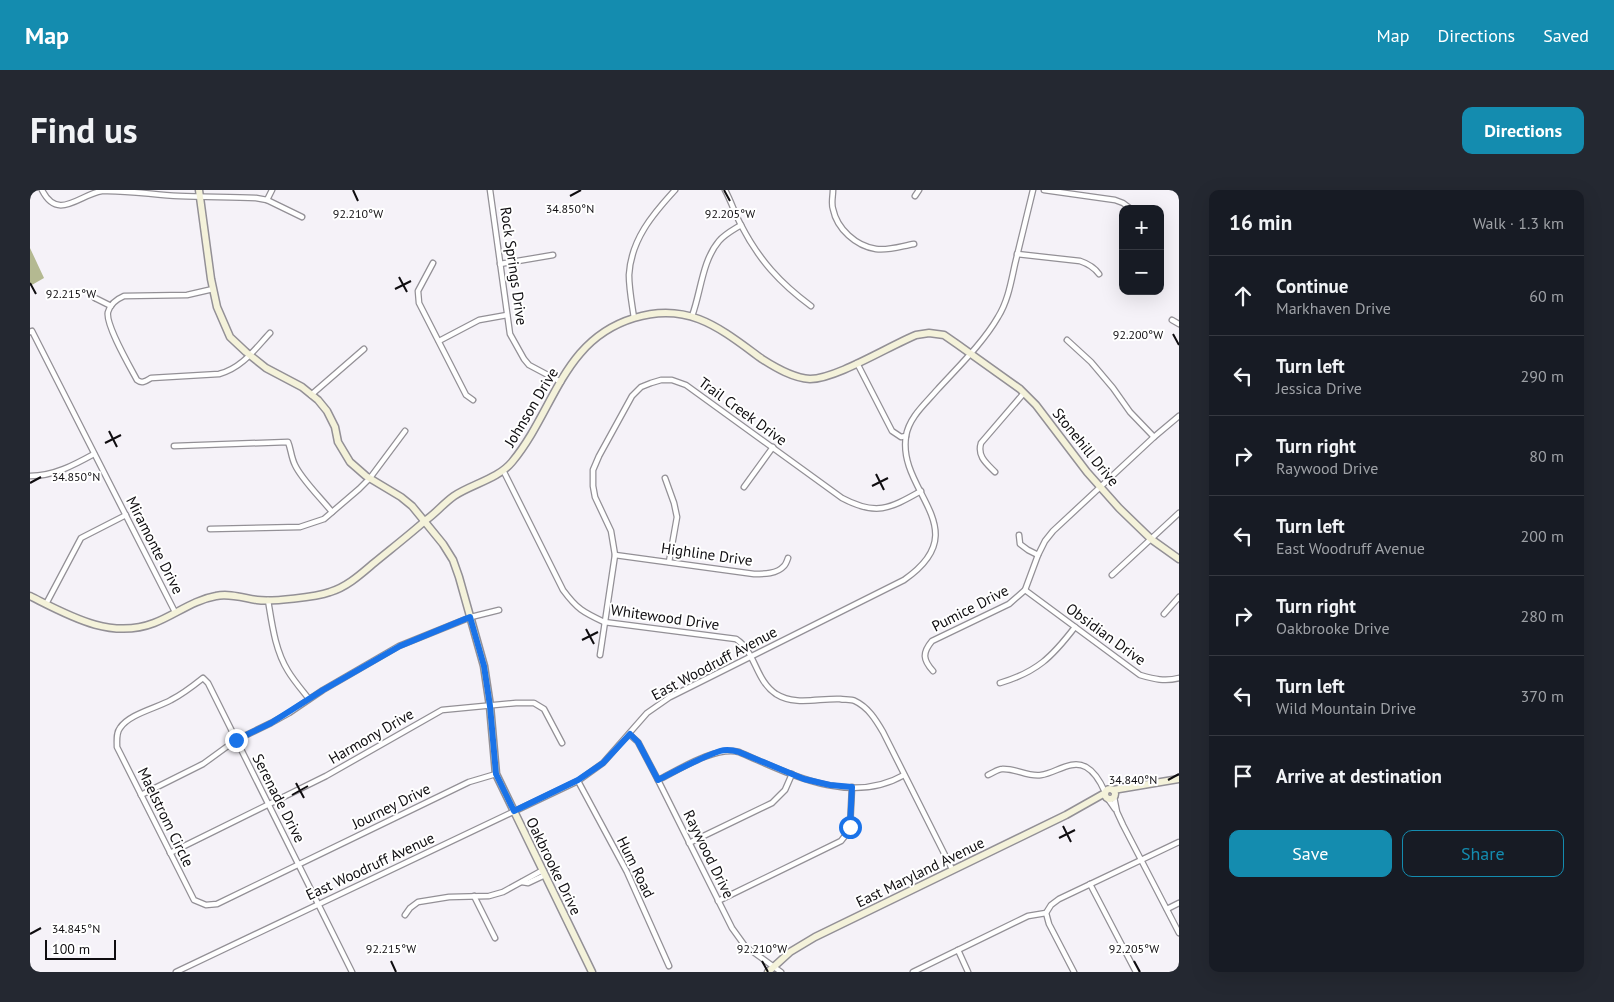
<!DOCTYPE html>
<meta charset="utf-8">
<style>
:root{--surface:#171b24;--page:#242831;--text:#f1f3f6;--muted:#9ea1a6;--line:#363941;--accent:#148caf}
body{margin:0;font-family:"PT Sans",sans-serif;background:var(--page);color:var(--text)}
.controls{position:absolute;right:15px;top:15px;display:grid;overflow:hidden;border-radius:10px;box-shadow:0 5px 20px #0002}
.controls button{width:45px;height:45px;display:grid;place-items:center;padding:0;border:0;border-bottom:1px solid var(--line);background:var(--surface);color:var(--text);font:25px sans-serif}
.scale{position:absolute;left:15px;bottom:12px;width:71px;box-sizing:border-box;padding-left:5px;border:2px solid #0f0d10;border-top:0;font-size:14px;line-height:18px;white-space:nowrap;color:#0f0d10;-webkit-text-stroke:4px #fff;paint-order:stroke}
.stop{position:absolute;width:15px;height:15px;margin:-11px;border:4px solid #1a73e8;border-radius:50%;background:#fff}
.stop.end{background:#1a73e8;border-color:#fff;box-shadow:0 1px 5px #0008}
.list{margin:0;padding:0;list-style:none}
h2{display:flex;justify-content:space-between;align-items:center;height:65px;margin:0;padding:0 20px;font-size:21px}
h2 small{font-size:16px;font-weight:400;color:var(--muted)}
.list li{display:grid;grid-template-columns:32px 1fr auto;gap:15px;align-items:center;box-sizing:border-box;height:80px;padding:0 20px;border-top:1px solid var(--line)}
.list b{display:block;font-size:19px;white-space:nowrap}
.list p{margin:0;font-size:16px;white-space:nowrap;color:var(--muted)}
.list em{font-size:16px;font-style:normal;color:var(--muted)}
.actions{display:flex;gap:10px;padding:15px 20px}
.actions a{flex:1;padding:11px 0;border:1px solid var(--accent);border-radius:10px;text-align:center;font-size:18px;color:var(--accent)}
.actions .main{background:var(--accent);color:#fff}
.icon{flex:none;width:28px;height:28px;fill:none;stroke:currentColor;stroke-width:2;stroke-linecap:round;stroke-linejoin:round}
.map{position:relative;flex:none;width:1149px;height:782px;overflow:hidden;border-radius:10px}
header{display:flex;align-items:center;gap:30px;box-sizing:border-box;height:70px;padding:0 25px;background:var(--accent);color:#fff}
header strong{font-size:24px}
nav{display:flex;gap:28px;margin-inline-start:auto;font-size:18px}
.intro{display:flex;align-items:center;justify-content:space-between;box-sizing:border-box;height:120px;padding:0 30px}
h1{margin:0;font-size:35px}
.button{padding:12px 22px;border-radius:10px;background:var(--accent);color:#fff;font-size:18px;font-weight:700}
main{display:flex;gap:30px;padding:0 30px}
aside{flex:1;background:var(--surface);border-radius:10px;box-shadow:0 5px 20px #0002}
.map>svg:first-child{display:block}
.forest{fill:#b4b991}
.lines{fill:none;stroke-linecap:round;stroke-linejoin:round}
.street-casing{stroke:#939096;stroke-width:7}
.secondary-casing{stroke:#939096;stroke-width:9}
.street{stroke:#fff;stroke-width:4.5}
.secondary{stroke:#f4f2da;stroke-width:6}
.route{stroke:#1a73e8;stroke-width:6}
.ticks{fill:none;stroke:#0f0d10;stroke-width:2}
.labels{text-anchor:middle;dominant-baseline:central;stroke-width:4;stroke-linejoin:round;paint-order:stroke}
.street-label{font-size:15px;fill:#0f0d10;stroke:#fff}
.ticks-label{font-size:12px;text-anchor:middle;fill:#0f0d10;stroke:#fff;stroke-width:4;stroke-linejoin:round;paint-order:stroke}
</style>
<header>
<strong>Map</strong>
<nav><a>Map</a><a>Directions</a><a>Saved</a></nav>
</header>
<div class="intro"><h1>Find us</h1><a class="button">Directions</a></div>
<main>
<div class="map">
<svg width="1149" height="782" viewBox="0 0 1149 782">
<rect width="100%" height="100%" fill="#f5f2f8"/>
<!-- forest -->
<polygon class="forest" points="0,58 14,88 0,96"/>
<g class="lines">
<defs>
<g id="street">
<path d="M12 0C28 32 50 4 72 1 97 0 124 5 149 6 174 7 200 7 226 8L237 10 242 0"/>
<polyline points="460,0 480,144 494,169 499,175 531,192"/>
<path d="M695 0C701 11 705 24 711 35 729 70 750 93 781 116"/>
<path d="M803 0C803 6 801 13 803 19 807 39 826 56 846 59 858 61 872 56 884 54"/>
<polyline points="1014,0 1085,10 1093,13 1101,19"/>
<polyline points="885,6 889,0"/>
<polyline points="237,10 272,27"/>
<path d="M987 64 1050 71C1059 74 1064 77 1069 84"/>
<polyline points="403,73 388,101 389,113 436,205 443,210"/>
<polyline points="470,74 523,65"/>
<path d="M183 99 157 105 94 106C87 109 80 114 78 122 75 134 100 177 107 190 112 194 116 191 121 188L189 184C212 178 225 159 240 143"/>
<polyline points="65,108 81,116"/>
<path d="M662 126C671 102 672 71 689 51 695 44 703 40 711 35"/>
<path d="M604 128C602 114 599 99 599 85 601 50 622 25 645 0"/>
<polyline points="1142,130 1149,134"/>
<polyline points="0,142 2,141 145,422"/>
<polyline points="1037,150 1061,172 1083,198 1100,222 1124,247"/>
<polyline points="409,151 449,130 477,125"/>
<polyline points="827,173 862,241 871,247 876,246"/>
<polyline points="281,205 334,159"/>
<path d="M144 256 258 252C261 259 261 267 265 275 272 290 291 308 302 322"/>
<path d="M473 280 533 400C547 419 553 422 574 432L706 449C726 462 725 490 746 504 765 516 789 508 810 509 814 510 821 509 825 511 838 517 846 530 853 542L922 679"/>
<path d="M965 282C956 273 947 266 951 253L994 203"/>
<path d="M0 286C24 286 44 275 64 264"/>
<polyline points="635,288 644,313 647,327 639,372"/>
<polyline points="714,297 743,257"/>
<polyline points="180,339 270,337 294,329 329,299 340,288 375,241"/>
<polyline points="989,345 990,354 998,360 1008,365"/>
<path d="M585 365 724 384C734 384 747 384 754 376 756 374 757 371 758 368"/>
<polyline points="1082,385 1149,323"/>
<path d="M995 400 1110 485C1124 489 1135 492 1149 488"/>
<path d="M238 410C242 434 245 460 258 481 264 491 272 500 279 509"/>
<polyline points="16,414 51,348 96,325"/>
<polyline points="1134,424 1149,407"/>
<path d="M570 465 585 365 581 341 565 307 563 296V280L569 266 602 206 611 197 621 193 631 190H642L656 195 812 308C846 326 859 319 891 301"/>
<path d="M903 481C893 470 892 463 902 451L979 414 995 400 1008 365 1015 351 1023 341 1124 247 1149 226"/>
<path d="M970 493C1007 482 1022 467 1045 437"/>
<polyline points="599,544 608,552 628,590 702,738 715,756 751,782"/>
<path d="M958 585C963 583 968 579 972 579 986 578 997 587 1011 585 1026 583 1041 569 1056 577 1065 582 1071 593 1075 602"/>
<path d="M628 590C650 579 686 556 709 562 760 584 820 616 874 585"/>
<polyline points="548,591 597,682 639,776"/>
<polyline points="111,605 173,574 206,550 241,533 259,523 293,500 369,456 441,427 469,420"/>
<polyline points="1084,607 1087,622 1093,635 1149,743"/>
<polyline points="1078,609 1085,619"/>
<polyline points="659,653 742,613 755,600 762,584"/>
<polyline points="140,663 296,586 412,520 486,513 504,513 514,519 532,553"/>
<polyline points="492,692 498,693 515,685"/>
<polyline points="1060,694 1106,782"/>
<polyline points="444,706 465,748"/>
<polyline points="688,711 811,651 818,642 820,637 822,597"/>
<polyline points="1137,719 1149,713"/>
<polyline points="375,725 380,718 388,712 419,707 459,706 473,702 513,680"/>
<polyline points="928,760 938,782"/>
<path d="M146 782 548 591 573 573 617 523 640 507 874 390C948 339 867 302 876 246 879 227 896 213 907 200 928 177 953 153 968 127 978 111 981 92 985 74 991 49 997 25 1003 0"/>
<path d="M322 782C275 686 226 590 178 493L173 488C163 496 153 504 141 510 127 518 99 524 90 538 86 543 87 550 87 557L164 710 176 715 187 714 439 592 466 584"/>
<polyline points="883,782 998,726 1016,723"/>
<polyline points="1044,782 1019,734 1016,723 1021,715 1029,709 1149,652"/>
</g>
<g id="secondary">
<polyline points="169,0 181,89 187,117 200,147 216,162 236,178 272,197 288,210 297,221 305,237 308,252 320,272 336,286 371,307 382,316 413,354 423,370 429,387 454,476 460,516 466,584 562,782"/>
<path d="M0 406C38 425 80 450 124 433 145 425 163 410 186 406 199 403 214 408 227 410 242 412 286 407 300 402 317 397 331 384 344 373 361 359 379 345 396 330 406 323 414 313 424 306 442 294 468 289 482 272 525 220 532 150 604 128 659 111 691 139 732 169 746 178 763 188 780 189 806 189 859 156 886 145L899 143 914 145 927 154 990 199 1006 215 1057 282 1089 318 1121 349 1149 369"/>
<circle cx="1080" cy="604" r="5"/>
<polyline points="1083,600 1149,589"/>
<polyline points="738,782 760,762 785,747 1036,625 1075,603"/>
</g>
</defs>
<!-- street casing -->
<use href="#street" class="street-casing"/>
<!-- secondary casing -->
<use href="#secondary" class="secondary-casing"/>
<!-- street -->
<use href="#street" class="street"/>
<!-- secondary -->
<use href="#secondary" class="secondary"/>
</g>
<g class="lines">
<!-- route -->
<path class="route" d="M206 550 241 533 293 500 370 456 440 427 454 476 460 516 466 584 484 621 548 590 573 573 600 544 608 552 628 590C648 580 669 568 690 561 696 559 703 560 709 562L774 589 800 595 822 597 820 637"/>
</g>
<!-- ticks -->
<path class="ticks" d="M323 0 328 11M694 0 700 11M540 6 551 0M369 87 377 102M0 93 6 104M365 99 381 91M1143 144 1149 155M79 241 87 257M75 253 91 245M846 284 854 300M0 293 11 287M842 296 858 288M556 439 564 454M552 450 568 442M1138 590 1149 584M266 593 274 608M262 605 278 596M1033 636 1041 652M1029 648 1045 640M0 744 11 738M361 771 366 782M732 771 738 782M1104 771 1110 782"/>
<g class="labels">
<!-- street labels -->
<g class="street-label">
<text transform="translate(484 76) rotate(82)">Rock Springs Drive</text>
<text transform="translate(501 217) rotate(-59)">Johnson Drive</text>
<text transform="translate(713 221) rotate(36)">Trail Creek Drive</text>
<text transform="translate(1056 257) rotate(51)">Stonehill Drive</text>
<text transform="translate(125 355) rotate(63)">Miramonte Drive</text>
<text transform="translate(677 364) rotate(8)">Highline Drive</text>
<text transform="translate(940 418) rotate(-27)">Pumice Drive</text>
<text transform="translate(635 427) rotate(8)">Whitewood Drive</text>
<text transform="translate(1076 444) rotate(36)">Obsidian Drive</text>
<text transform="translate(684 473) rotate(-28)">East Woodruff Avenue</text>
<text transform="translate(341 546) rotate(-30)">Harmony Drive</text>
<text transform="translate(249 608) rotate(63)">Serenade Drive</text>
<text transform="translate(361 616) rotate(-26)">Journey Drive</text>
<text transform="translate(136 627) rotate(64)">Maelstrom Circle</text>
<text transform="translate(679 664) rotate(64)">Raywood Drive</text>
<text transform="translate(340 676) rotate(-25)">East Woodruff Avenue</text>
<text transform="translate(524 676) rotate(64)">Oakbrooke Drive</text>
<text transform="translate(606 677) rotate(64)">Hum Road</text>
<text transform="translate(890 682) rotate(-26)">East Maryland Avenue</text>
</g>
</g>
<g class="ticks-label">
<text x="540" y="23">34.850°N</text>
<text x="328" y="28">92.210°W</text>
<text x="700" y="28">92.205°W</text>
<text x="41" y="108">92.215°W</text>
<text x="1108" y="149">92.200°W</text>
<text x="46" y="291">34.850°N</text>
<text x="1103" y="594">34.840°N</text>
<text x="46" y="743">34.845°N</text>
<text x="361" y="763">92.215°W</text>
<text x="732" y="763">92.210°W</text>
<text x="1104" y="763">92.205°W</text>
</g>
</svg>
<div class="controls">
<button>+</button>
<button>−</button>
</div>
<div class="scale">100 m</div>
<div class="stop" style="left:820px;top:637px"></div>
<div class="stop end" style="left:206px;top:550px"></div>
</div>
<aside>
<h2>16 min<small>Walk · 1.3 km</small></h2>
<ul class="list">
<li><svg class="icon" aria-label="ahead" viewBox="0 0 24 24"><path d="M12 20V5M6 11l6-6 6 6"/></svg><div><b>Continue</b><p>Markhaven Drive</p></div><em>60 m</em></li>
<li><svg class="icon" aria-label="left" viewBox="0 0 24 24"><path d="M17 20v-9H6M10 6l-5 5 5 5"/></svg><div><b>Turn left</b><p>Jessica Drive</p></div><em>290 m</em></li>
<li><svg class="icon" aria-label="right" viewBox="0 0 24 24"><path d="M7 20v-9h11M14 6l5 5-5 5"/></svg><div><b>Turn right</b><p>Raywood Drive</p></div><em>80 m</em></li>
<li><svg class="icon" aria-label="left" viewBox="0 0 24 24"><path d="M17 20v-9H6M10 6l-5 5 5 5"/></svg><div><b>Turn left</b><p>East Woodruff Avenue</p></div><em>200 m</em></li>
<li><svg class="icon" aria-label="right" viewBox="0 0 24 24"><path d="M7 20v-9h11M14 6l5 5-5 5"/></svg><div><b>Turn right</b><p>Oakbrooke Drive</p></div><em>280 m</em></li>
<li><svg class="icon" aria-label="left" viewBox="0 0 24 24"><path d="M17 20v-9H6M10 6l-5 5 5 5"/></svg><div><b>Turn left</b><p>Wild Mountain Drive</p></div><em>370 m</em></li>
<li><svg class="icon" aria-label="arrive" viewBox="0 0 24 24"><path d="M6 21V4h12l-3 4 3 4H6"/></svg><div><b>Arrive at destination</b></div></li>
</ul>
<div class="actions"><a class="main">Save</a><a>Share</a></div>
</aside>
</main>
